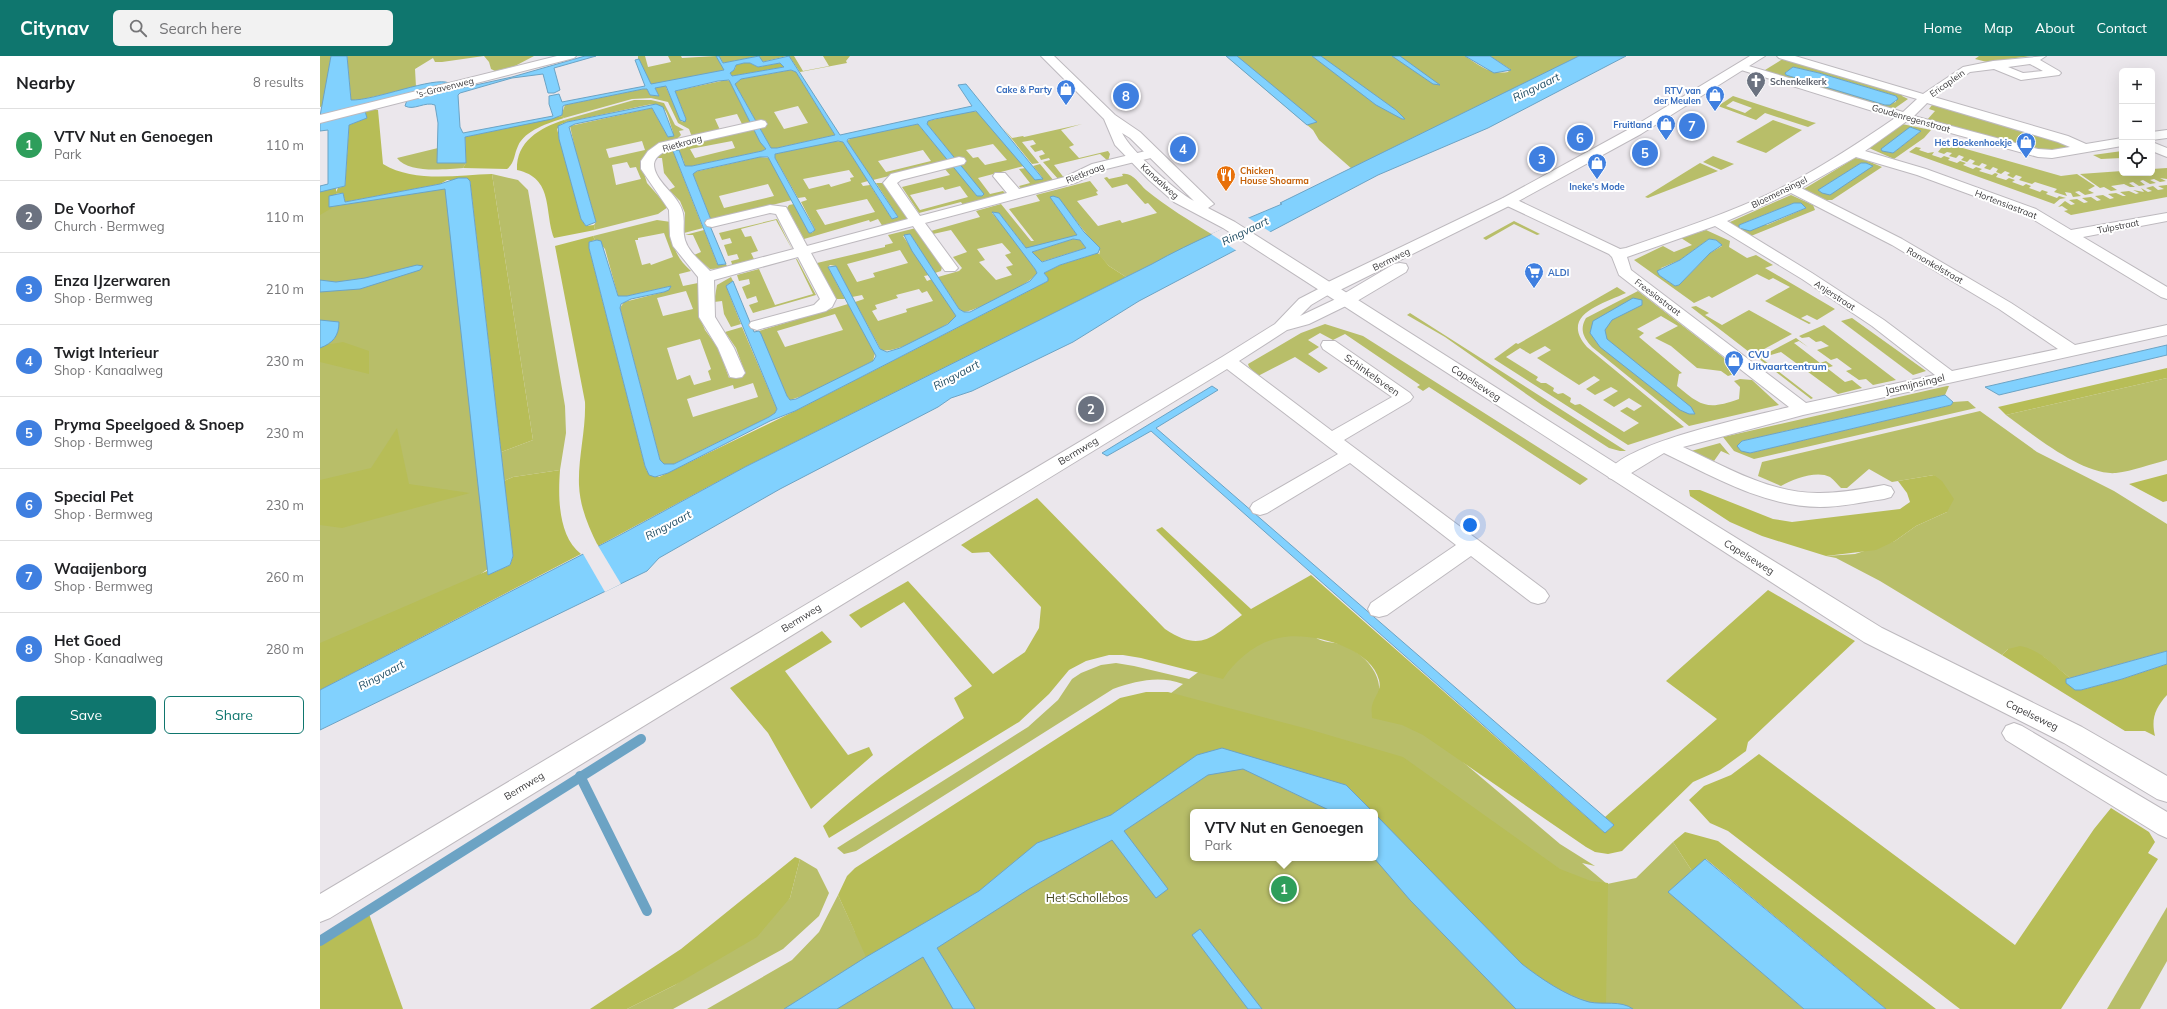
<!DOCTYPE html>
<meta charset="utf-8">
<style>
:root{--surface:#fff;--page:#f2f2f2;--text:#202124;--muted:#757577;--line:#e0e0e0;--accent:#0f766e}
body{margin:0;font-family:Mulish,sans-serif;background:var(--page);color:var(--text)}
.controls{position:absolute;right:12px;top:12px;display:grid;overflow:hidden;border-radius:6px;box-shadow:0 4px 16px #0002}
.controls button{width:36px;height:36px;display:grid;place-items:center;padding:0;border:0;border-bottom:1px solid var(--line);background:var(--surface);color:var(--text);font:20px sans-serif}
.you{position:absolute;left:1150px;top:469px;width:14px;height:14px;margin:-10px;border:3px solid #fff;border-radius:50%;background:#1a73e8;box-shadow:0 0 0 6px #1a73e833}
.badge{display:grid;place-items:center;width:26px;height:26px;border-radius:50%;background:var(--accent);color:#fff;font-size:13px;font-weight:700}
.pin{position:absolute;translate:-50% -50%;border:2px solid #fff;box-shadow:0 1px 4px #0006}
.popup{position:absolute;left:870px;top:753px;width:188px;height:52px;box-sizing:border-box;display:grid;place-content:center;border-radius:6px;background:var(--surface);filter:drop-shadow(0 1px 3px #0005);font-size:13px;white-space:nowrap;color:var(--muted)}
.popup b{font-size:15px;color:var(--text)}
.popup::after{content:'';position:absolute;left:50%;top:100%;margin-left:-8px;border:8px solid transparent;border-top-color:var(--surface)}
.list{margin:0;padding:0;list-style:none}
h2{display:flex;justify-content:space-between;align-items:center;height:52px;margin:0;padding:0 16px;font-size:17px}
h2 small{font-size:13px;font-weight:400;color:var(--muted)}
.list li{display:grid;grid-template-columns:26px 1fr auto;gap:12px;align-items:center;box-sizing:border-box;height:72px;padding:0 16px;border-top:1px solid var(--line)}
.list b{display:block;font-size:15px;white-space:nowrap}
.list p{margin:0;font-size:13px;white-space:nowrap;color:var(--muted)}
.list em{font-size:13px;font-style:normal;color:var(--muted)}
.actions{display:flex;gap:8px;padding:12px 16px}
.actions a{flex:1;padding:9px 0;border:1px solid var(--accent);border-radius:6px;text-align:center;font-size:14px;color:var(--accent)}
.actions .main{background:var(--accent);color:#fff}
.icon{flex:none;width:22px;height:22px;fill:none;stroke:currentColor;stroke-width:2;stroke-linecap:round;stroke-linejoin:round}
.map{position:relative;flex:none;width:1847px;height:953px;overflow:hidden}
header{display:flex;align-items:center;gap:24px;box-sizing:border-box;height:56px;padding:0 20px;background:var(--accent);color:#fff}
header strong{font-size:19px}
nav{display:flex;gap:22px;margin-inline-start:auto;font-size:14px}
.search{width:280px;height:36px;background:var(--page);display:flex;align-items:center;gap:10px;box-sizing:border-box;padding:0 14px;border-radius:6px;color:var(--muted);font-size:15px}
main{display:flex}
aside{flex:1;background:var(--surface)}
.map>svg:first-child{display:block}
.green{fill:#b8be69;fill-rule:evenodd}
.forest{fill:#b7bd57}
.water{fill:#81d1fe;stroke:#6ca3c4;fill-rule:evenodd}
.pier{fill:#ebe7ec}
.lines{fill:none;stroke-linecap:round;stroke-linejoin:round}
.stream{stroke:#6ca3c4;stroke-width:10}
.minor-casing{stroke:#bdb9be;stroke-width:2}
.tertiary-casing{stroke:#bdb9be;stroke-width:2}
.secondary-casing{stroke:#bdb9be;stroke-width:2}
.minor{fill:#fff;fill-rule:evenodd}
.tertiary{fill:#fff;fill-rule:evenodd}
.secondary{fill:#fff;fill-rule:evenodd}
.labels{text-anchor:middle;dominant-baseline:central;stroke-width:4;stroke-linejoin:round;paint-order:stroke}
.far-worship-label{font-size:9px;font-weight:bold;fill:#5b616d;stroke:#fff;text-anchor:start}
.far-street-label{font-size:9px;fill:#3a393b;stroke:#fff}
.far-shop-label{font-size:9px;font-weight:bold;fill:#366cbe;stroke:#fff;text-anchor:end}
.far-food-label{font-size:9px;font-weight:bold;fill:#c56008;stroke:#fff;text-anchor:start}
.shop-label{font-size:10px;font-weight:bold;fill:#366cbe;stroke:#fff;text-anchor:start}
.street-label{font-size:10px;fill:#3a393b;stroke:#fff}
.water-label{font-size:11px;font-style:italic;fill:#234f66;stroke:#fff}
.near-park-label{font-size:12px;fill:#474a20;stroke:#fff}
</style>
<header>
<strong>Citynav</strong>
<div class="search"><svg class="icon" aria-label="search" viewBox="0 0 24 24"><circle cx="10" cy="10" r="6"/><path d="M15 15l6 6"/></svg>Search here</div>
<nav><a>Home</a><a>Map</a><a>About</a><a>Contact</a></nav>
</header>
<main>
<aside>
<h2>Nearby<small>8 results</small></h2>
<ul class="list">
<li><span class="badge" style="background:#2e9e5b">1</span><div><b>VTV Nut en Genoegen</b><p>Park</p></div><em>110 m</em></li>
<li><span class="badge" style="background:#6b7280">2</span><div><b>De Voorhof</b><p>Church · Bermweg</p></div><em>110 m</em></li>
<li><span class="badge" style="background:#3f7fe0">3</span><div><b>Enza IJzerwaren</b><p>Shop · Bermweg</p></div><em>210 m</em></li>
<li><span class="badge" style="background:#3f7fe0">4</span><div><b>Twigt Interieur</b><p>Shop · Kanaalweg</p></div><em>230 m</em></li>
<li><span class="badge" style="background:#3f7fe0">5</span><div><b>Pryma Speelgoed &amp; Snoep</b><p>Shop · Bermweg</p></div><em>230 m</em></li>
<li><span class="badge" style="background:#3f7fe0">6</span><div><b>Special Pet</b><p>Shop · Bermweg</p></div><em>230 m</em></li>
<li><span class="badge" style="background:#3f7fe0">7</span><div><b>Waaijenborg</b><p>Shop · Bermweg</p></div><em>260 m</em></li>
<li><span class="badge" style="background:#3f7fe0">8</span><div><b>Het Goed</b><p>Shop · Kanaalweg</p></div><em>280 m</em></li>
</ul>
<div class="actions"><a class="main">Save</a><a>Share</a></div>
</aside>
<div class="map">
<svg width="1847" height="953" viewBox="0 0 1847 953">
<rect width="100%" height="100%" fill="#ebe7ec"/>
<!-- green -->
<g class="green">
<polygon points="0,0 11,0 3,50 0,51"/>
<polygon points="27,0 214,0 195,10 175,15 171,13 169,6 164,0 122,6 115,6 113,2 95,13 96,31 39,44 31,44"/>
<polygon points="318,0 325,0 328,11 351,6 348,0 361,0 362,2 396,0 405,14 331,29 318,4"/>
<polygon points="399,0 467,0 442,6 439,0 403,7"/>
<polygon points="469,0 474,0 483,15 509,10 503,0 530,0 526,5 527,7 480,16"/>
<path d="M906 0H1145C1159 9 1170 19 1188 16L1190 13 1170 0H1259L1032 113 999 84 993 74Z"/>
<polygon points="1659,0 1711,0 1667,6 1655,3"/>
<path d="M1469 3 1583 38 1582 40 1588 43 1571 55 1449 17 1445 14 1461 4ZM1473 11 1499 17 1576 40V46L1565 49 1466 19 1465 17Z"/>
<path d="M465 15 471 14 476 16 515 79 457 92H451L415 28 421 23ZM478 50 488 67 464 73 454 56Z"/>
<polygon points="406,24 410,25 431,68 423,70 417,58 395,63 400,74 372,81 369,73 358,67 348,46 331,42 312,43 244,62 241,60 245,49 323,33 327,33 330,39 339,40 335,32 345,29 362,66 366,63 355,35"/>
<path d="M1413 40 1492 66 1496 67 1488 71 1445 57 1436 64 1398 50ZM1413 45 1432 52 1425 57 1406 50Z"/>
<path d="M314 44H331L344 47 355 69 364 74 359 75 361 79 356 84 322 111 327 127 348 151 338 158 275 174 274 169 276 166 255 93 250 70 332 52 348 81 353 76C347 59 348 46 327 49L247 66 244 64ZM322 85 325 94 289 102 286 93ZM307 106 310 112 316 111 321 123 296 129 292 109Z"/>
<polygon points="1612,49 1618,50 1754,91 1719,95 1606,65 1615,55 1609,53"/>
<path d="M651 55 659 56 704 110 658 122 670 138 683 135 686 138 643 149 641 146 599 157 582 131 630 119 624 112 633 109 657 140 664 139 607 68 608 65ZM673 88 687 104 665 109 658 101 653 102 646 94ZM640 130 648 141 600 154 590 139 623 131 625 134Z"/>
<polygon points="1453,64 1482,74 1446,97 1416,86"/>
<path d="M598 68 629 105 553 124 527 85 533 81ZM603 94 611 105 566 116 558 105Z"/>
<polygon points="762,68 741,74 754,89 749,91 759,102 788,95 790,98 788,105 780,98 734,109 745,123 739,124 723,106 730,104 729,102 721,104 719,100 725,98 722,94 715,96 710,90 716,88 713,84 702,86 719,107 712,108 683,72 692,82 703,80 704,81"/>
<path d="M1582 68 1611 74 1604 82 1574 103 1549 92ZM1590 71 1601 75 1573 97 1563 95Z"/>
<path d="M433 72 446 93 442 95 372 110H365L363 103 353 95 383 172 364 177 365 157 360 145 349 134 355 131 344 117 342 102H335L347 92ZM412 85 415 92 375 102 370 93Z"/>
<path d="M514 85 523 86 548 125 541 127 543 130 550 129 572 163 578 161 556 127H566L590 164 563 171 558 163 550 166 549 164 484 183 467 152 469 149 474 148 489 177H492L495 173 481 146 487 144 485 141 478 142 455 102V98ZM529 114 534 121 530 122 531 125 511 131 509 128 489 133 483 123ZM547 143 555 156 505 169 496 154Z"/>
<polygon points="1625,87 1741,120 1757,118 1775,130 1768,134 1774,137 1765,139 1759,135 1755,136 1761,140 1753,141 1751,137 1745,136 1747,140 1734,136 1737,133 1715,126 1712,128 1699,124 1702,121 1696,119 1693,122 1687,119 1690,117 1685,115 1681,118 1676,116 1678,113 1673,111 1670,114 1664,112 1667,109 1662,107 1659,110 1652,108 1655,105 1650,103 1647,106 1641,104 1644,101 1639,99 1636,102 1629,100 1632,97 1627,96 1624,98 1618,96"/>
<polygon points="1596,91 1601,92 1599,94 1608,97 1614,96 1612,99 1621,102 1624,100 1630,102 1628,104 1637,107 1640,105 1646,107 1643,109 1653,113 1656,111 1662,113 1659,115 1672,119 1675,117 1678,118 1676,121 1686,124 1689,122 1695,124 1692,126 1703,130 1706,128 1711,130 1709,132 1720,136 1722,134 1728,136 1726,138 1737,142 1739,140 1746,142 1740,143 1734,148 1589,96"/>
<path d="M118 92 117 107H146L143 112C125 113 89 118 77 102Z"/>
<polygon points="1802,95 1802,102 1781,103 1773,99"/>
<polygon points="1393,100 1414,108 1401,114 1383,106"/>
<path d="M440 101 449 102 472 144 391 164 373 118 374 116ZM448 128 454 140 404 152 399 140Z"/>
<path d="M1535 102 1543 103 1562 111 1512 144H1506L1484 133ZM1541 107 1550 108 1499 134Z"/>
<polygon points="1380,107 1398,115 1328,142 1325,141"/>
<polygon points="720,108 734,125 702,134 699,130 710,127 699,113 706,112 722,121 713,110"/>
<polygon points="1847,112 1847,123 1840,122 1846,125 1840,126 1834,123 1830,124 1836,127 1830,128 1823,124 1820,125 1825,129 1819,130 1813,126 1809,127 1815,131 1810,131 1804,128 1791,130 1797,134 1791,135 1784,131 1780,132 1760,118 1802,115 1802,117 1832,117 1832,113"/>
<polygon points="172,118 198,124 208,134 245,350 246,377 240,414 193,421 184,425 181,396 213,384"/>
<path d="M802 118C813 116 819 128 826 134 847 151 870 165 893 179L806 221 789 210 779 199 780 195 737 141H731L732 144 757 179 711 192H706L679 157H672L695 184 715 213 717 217C711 228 656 255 644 256L639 253 618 221 639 215 642 212 633 201 647 196 631 174 613 178 611 175 660 161 656 155 681 148 711 185H714L689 153 720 145 716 139 770 125 778 135 776 136 778 139 757 145 778 170 800 164 802 167 837 157 828 147 825 148 807 128 792 132 784 122 787 121 789 123 803 120ZM682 187 691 197 685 199 693 209 686 211 692 219 676 224 659 206 665 204 657 193Z"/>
<polygon points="133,129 176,507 36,609 0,627 0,133 16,130 16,149"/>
<polygon points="1847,129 1847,141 1751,159 1744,155 1748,154 1742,150 1738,151 1745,145 1751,149 1755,148 1749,144 1757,143 1764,147 1768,146 1762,142 1771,141 1777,145 1781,144 1775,140 1783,139 1790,143 1794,142 1788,138 1796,137 1803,140 1806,140 1800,136 1809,135 1816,138 1819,137 1813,134 1824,136 1821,132 1828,136 1832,135 1826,132 1833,130 1838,134 1844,133 1838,130"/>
<path d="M1471 139 1493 149 1495 154 1431 180 1411 169 1410 166ZM1474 147 1486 152 1447 169H1419Z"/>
<polygon points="457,163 473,195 456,164 421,173 425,181 431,180 438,195 431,197 435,205 413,211 411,205 419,203 417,198 408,200 404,189 412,187 410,182 402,184 399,177"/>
<path d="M337 164 351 166C351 187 355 201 371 215L359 218 363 230 378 227 381 264 385 274 399 293 409 322 425 317 416 292 405 276 422 271 457 353 455 357 449 361 354 408H344L340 404 300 252 304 246 344 236 351 230 307 240H298L285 193 277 184H275L273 180ZM344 177 353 201 331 209 330 207 322 209 315 184H318V182ZM366 235 373 253 343 260 337 242ZM380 283 391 313 388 315 391 324 374 329 370 319 357 324 347 292ZM433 327 438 341 373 361 367 343 413 329 414 333Z"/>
<polygon points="1194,165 1220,178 1217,179 1194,168 1166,184 1163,182"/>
<path d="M596 172 622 211 621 215 615 217 590 178 583 180 609 219 604 220 607 225 612 223 635 258 636 262C621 273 578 298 561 294L535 246 544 243 542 239 532 241 516 210 510 209 508 211 525 243H516L497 207 565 191V189L573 187 568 179ZM580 194 588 207 553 217 555 221 537 226 527 208ZM599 233 602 237 607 235 613 245 586 253 587 256 558 265 552 255 557 253 555 249 578 242 576 239Z"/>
<polygon points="384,174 397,207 402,209 406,208 408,212 390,213 374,199 381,196 373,179 365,179"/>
<path d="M1386 174 1410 185 1409 191 1427 202 1436 199 1453 209 1445 212 1515 253 1497 264 1487 259 1481 262 1491 267 1489 268 1445 245 1470 231 1453 222 1449 224 1437 218 1392 242 1389 240 1374 247 1314 204 1343 190 1354 196 1372 189 1361 182ZM1389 183 1396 184 1402 190 1390 197 1359 229 1355 230 1339 219 1341 212 1360 204Z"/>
<polygon points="753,183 760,184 766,192 721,206 712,196"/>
<polygon points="476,203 477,203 496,239 433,257 429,249 438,246 436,240 427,243 422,231 430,228 429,223 419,225 417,219 439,213 455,249 493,238"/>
<polygon points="411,221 413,225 406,230 421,268 411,271 404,258 402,245 394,246 397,229"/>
<path d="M1297 231 1306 237C1282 248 1239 259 1267 291L1364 371 1308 389 1174 303 1196 287 1198 288ZM1225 290 1231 294 1217 302 1259 329 1274 320 1280 324 1266 333 1275 339 1291 331 1298 335 1283 344 1294 351 1309 342 1322 350 1314 355 1307 351 1300 355 1319 367 1304 376 1260 348 1255 349 1250 346 1251 342 1243 337 1238 338 1233 335 1234 332 1226 327H1221L1216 324 1218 321 1186 301 1200 292 1210 298Z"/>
<path d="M1318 235 1417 312 1414 318 1408 320 1401 315 1377 312 1351 290 1335 282 1358 270 1341 260 1317 273 1324 277 1319 281 1362 317 1359 318 1357 330C1382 351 1388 354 1419 343L1420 331 1414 325 1420 323 1432 324 1459 349 1369 370 1272 291C1264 282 1259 274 1266 262Z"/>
<path d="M528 248 555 297 553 305 488 338 470 344 467 340 439 275ZM515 258 523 274 465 291 457 275Z"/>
<polygon points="1376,250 1389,257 1385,259 1402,269 1429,254 1472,278 1433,299 1371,251"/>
<polygon points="1090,257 1306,395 1300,395 1289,392 1222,349 1125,281 1087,259"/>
<polygon points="1532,262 1606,315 1593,319 1521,265"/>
<polygon points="1005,268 1043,280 1268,423 1260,429 1109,331 1103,335 1097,331 1100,329 1025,278 1013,284 1000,277 988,284 999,291 988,298 1008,312 999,317 975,301 938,320 929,311 928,308 981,277"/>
<polygon points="1504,269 1576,324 1553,329 1546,323 1539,324 1526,315 1532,313 1517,302 1511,304 1497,294 1509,290 1501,285 1496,286 1489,281 1482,282 1479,280"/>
<polygon points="1476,282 1488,291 1479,285 1474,287 1500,307 1506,305 1513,310 1507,312 1525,326 1532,324 1542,332 1518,338 1461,296 1441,302 1493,342 1491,343 1438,302"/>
<path d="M1847 322V404C1831 408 1813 415 1796 417 1763 420 1712 378 1686 359Z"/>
<polygon points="1627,330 1629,330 1625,339 1422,385 1430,397 1631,349 1633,346 1648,345 1656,352 1434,403 1414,395 1403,381"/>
<path d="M1660 355 1717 396 1794 435 1847 468V595L1750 622 1724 601 1688 593 1682 599 1560 525 1516 502 1506 500 1535 498 1575 485 1596 470 1627 456 1614 419 1572 426 1549 413 1527 432H1521C1518 429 1514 424 1510 421 1497 414 1473 423 1461 430L1438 420 1442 406Z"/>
<polygon points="1400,387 1410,399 1401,395 1394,405 1371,395"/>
<path d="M963 553C973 561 987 577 998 583 1006 587 1017 586 1025 590 1042 597 1061 616 1059 635L1240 788 1275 810 1262 807 1287 828 1316 822 1353 786 1372 815 1349 836 1484 953H387L472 904 499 876 518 839 535 876 863 628C839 619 816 625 793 633L536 795 524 798 517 792 708 671 738 644 752 623 761 617 781 609 796 607 814 610 869 623ZM873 756H1055V802H873Z"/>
<polygon points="480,803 497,813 509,837 499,860 463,893 353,953 307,953 355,929 470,842"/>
<polygon points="1847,851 1847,905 1820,953 1787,953"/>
</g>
<!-- forest -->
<g class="forest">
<polygon points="424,7 430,7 438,11 460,7 464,11 412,20 410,17 415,13 416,9"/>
<path d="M53 53 58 54 63 108C94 127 137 119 172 118L213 384 181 396 150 125 127 124 120 128 25 146 23 137 15 138 9 145V151L12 152 0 159V136L16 132V136L18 132 25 130 29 69 46 62 45 55Z"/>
<path d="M241 60 244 62C229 67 205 74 198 90 194 98 195 107 187 113L143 112 146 107 145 81Z"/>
<path d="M244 64 247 66 241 68 237 73 261 163 266 170 274 169 275 174 234 182C224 155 234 122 197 114 196 85 220 72 244 64Z"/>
<path d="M273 180 275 184 269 186V192L325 410 327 415 339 421 475 355 728 225V222L724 217 740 209 778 197 789 210 806 221 425 411 278 490C268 470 260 451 259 429 258 401 266 374 265 346L235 190Z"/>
<polygon points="23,286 49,295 49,318 0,306 0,290"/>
<polygon points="1847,312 1847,322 1686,359 1678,351"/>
<polygon points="77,372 89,428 150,437 22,472 0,469 0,424 51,412"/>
<path d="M240 414C238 441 238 480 261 498L0 634V587L167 515 168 519 190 509 193 500 184 425 193 421Z"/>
<polygon points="1847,418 1847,445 1843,446 1809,428"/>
<polygon points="1614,419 1622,425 1634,443 1627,456 1596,470 1575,485 1556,494 1506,500 1442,480 1410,466 1370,440 1369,434 1380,434 1453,463 1472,466 1580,453 1590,446 1587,437 1578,425"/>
<path d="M717 442 845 573C881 597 892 581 922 559L836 474 842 471 931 553 991 519 1285 777 1294 769 1285 761 1397 663 1346 625 1448 534 1535 585 1428 686 1426 695 1400 714 1373 726 1302 795 1288 798 1275 796 1266 791 1103 679 1082 669 1052 662C1052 658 1051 653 1052 650 1054 640 1062 635 1059 624 1050 590 988 575 959 582 935 587 916 604 903 623L821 602 803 599H789L766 605 749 614 729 638 699 666 509 782 503 770C546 729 595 696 644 662L634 642 652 630 584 546 541 572 529 559 588 525 673 618 705 596 719 572 721 551 669 496 652 497 641 489Z"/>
<polygon points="502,575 512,586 465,615 528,699 549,691 553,699 491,753 448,677 410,632"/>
<path d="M1700 590C1719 593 1735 610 1750 622L1746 623 1761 634 1802 623 1847 608V639C1835 652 1831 663 1835 680L1825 675H1805L1682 599 1688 593Z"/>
<path d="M826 636H848L988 673 1083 701 1240 813 1271 825 1288 827 1286 948C1254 944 1227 927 1202 908L1055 759V756H1053L1026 729 877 699 791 759 696 803 659 835 546 901 518 839 527 820 535 812 800 642Z"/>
<polygon points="1439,698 1695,889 1774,773 1791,752 1829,776 1835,786 1828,797 1838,803 1741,953 1640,953 1408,775 1390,767 1369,744 1384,730 1411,719"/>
<polygon points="1365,776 1398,785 1616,953 1566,953 1386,803 1372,815 1353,786"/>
<polygon points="475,801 480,803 470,842 437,881 355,929 307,953 270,953 361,893"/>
<polygon points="48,855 83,953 0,953 0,884"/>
</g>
<!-- water -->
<g class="water">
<path d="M11 0H27L31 44C54 45 114 20 129 27L0 60Z"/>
<path d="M265 0H276L234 12 240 34 234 37H228L223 18 192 22 140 37 138 39 140 71 143 77 233 60 229 48V40L239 38 242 46 325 30 315 4 319 3 331 28 404 14 396 0H399L403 7 439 0 443 6 469 0 520 79 652 50 638 29 646 28 723 123 715 124 656 55 615 63 608 65 607 68 664 138 662 140H657L598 68 528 83 527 85 578 161 572 163 523 86 518 85 455 98V102L493 170 495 174 491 177H489L448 101H440L377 115 373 118 391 164 388 165 406 208 398 209 353 95 359 94 365 110H372L442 95 446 93 440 86 409 24 398 25 355 35 366 63 365 66 360 64 346 30 335 32 339 40 330 39 327 33H323L245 49 243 50 242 59 232 63 145 81 146 107H117L118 67 115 49C105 45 94 55 85 50L87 44 192 21ZM424 7H430L438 11 460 7 464 11 412 20 410 17 414 14 416 9ZM465 15 471 14 476 16 515 79 457 92H451L415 28 421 23Z"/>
<polygon points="906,0 917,0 997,66 987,69"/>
<polygon points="992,0 1001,0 1076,54 1085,63 1082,63 1056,49"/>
<polygon points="1072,0 1080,0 1120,29 1113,28"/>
<polygon points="1145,0 1170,0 1191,14 1174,17"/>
<path d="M1259 0H1306L1168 72 1058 119 819 245 753 286 652 335 631 342 618 351 460 433 339 502 327 515 0 674V634L300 479 425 411 832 208C873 185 919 166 962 148L960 147Z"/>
<polygon points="1473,11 1499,17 1576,40 1578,43 1570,49 1565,49 1466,19 1465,17"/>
<polygon points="336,48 343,51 354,80 348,81 332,52 255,68 249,71 276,166 266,170 261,163 239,83 238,70 247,66"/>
<polygon points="45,55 47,62 29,69 25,130 0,136 0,130 8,128 8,74 0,75 0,67"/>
<polygon points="1590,71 1601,75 1573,97 1562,95 1561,93"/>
<polygon points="1541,107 1546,107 1553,110 1510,139 1502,137 1498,134"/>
<polygon points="138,122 147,122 150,125 193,500 190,509 168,519 125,133 9,151 9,140 23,137 25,146 120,128"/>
<path d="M733 140 739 142 764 176 780 192 778 197 740 209 724 217 728 222V225L475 355 450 365 348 417 335 421 329 419 325 410 269 192V186L277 184 281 185 298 240H307L351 230 349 234 344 236 311 243 301 248 300 252 340 404 344 408H354L449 361 455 357 457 353 406 230 413 225 434 276 439 275 441 278 467 340 470 344 476 343 553 305 556 300 508 211 516 210 560 293 567 296 580 292 628 268 636 260 592 195 584 179 590 178 639 253 644 256H650L710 225 717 217 715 213 672 156 679 157 706 192 757 179 732 144 730 141ZM753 183 760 184 766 192 722 206 712 196Z"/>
<polygon points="1474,147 1481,147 1486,152 1430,175 1419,172 1419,169"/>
<polygon points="1389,183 1396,184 1402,189 1390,197 1359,229 1355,230 1339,219 1337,215 1360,204"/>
<polygon points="97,209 103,210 100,214 40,233 0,236 0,224 16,226 45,222"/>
<polygon points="1313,242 1322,244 1322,249 1292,264 1285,274 1287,283 1371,351 1375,358 1369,358 1360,354 1280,291 1270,277 1273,265"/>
<path d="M0 264 19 266C19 280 13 287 0 292Z"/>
<polygon points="1847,289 1847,299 1679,339 1665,331"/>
<polygon points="892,330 898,334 836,372 1294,769 1285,777 831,375 787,400 782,397"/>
<polygon points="1625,339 1633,346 1631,349 1430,397 1421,395 1417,390 1422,385"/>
<polygon points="1847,595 1847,608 1802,623 1761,634 1755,634 1746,627 1746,623 1750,622"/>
<polygon points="902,692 1026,729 1053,756 1013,756 923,713 888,719 804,775 848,833 836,842 792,784 709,833 617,892 655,953 633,953 603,901 517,953 464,953 546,901 659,835 717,787 791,759 877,699"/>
<path d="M1055 758 1202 908C1220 922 1246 940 1269 946 1283 949 1301 944 1313 953H1196L1090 844 1054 802Z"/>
<polygon points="1385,803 1566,953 1484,953 1348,836"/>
<polygon points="880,873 942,953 928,953 872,879"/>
</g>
<!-- pier -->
<g class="pier">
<polygon points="927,161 952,177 917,195 891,178"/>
<polygon points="277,488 301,528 285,536 262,496"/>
</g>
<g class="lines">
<!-- stream -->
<g class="stream">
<polyline points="260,720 327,855"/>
<polyline points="0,885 321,683"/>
</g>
<defs>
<g id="minor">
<polygon points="237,0 256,0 254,2 0,67 0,59"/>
<path d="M1457 0H1475L1603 38 1643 11 1673 5 1726 0 1720 4 1739 15 1741 17 1739 19 1701 24 1674 13 1650 16 1614 41 1748 80 1766 88 1802 82V90L1732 102 1718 101 1587 65 1545 95 1606 113 1716 153 1751 174 1847 157V165L1763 181 1847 231V243L1841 241 1706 159 1597 119 1536 101 1481 132 1582 183 1691 247 1755 289 1847 269V279L1483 359 1363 391C1406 411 1451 438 1500 437 1522 437 1543 433 1564 429L1571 431 1574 436 1571 441 1564 443C1543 446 1521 451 1500 451 1445 451 1392 420 1344 397L1303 422 1296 424 1289 422 1287 417C1305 386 1431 361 1469 351L1299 219 1292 201 1289 198 1183 148 1181 145 1183 142H1193L1300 193 1306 192C1360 173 1416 155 1467 129 1505 109 1540 86 1575 62L1418 13 1416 11 1422 8 1583 56 1597 43 1459 2ZM1710 8 1723 15 1703 17 1688 11ZM1607 47 1738 86 1750 91 1732 94 1718 93 1594 60ZM1471 137 1572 189 1679 253 1738 293 1632 315 1564 264 1492 217 1407 165ZM1395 170 1482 223 1552 270 1615 319 1486 347 1311 214 1307 201Z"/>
<path d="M441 64 445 65 447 68 445 71 348 93C343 97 335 100 334 108 334 123 351 134 358 146 368 161 361 170 365 184 369 197 381 205 390 215L474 193 456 158 450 157 392 171 387 170 385 167 387 164 450 149 466 151 487 190 588 163 563 127 571 118 639 101 644 102 646 105 644 108 581 124 577 127 600 160 687 137 673 120 675 117H685L699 133 745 121 772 108 834 93 841 97 839 100 782 114 755 127 605 167 638 212 635 215H625L593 170 491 197 516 243 512 251 506 255 437 274 431 272 429 269 431 266 494 249 500 243 478 201 394 224 395 261 414 292 425 317 422 321 416 322 410 321 398 292 379 261 378 221 353 190 350 180 349 154 321 113V105L328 95 339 87Z"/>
<polygon points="1847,74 1847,82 1832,84 1832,76"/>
<polygon points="1832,86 1847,92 1847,101 1832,95"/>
<polygon points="1008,228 1013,230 1016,233 1013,236 991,249 980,260 1020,241 1032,241 1034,244 1032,247 989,268 967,274 919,305 1012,375 1072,341 1003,293 1001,289 1003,285 1015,285 1090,337 1093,341 1090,345 1024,384 1225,534 1229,540 1225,546 1218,548 1211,546 1151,500 1067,559 1059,561 1051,559 1048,553 1051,547 1136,489 1030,407 947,457 940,459 933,457 930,452 933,447 1018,398 907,313 10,862 0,866 0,838 902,301 955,268 979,243"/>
<polygon points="1694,667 1702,670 1847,756 1847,782 1838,778 1686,684 1682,677 1686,670"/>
</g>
<g id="tertiary">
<polygon points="1430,0 1445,0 1321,78 1193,148 1014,237 1002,237 999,233 1002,229 1183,142 1311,72"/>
<polygon points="1080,207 1086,208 1088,212 1086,216 1032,248 1026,249 1020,248 1017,244 1020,240 1074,208"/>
</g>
<path id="secondary" d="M721 0H734L795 59 820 76 891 145 894 148 888 152 915 166 1303 412 1562 572 1762 671 1847 720V746L1837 743 1744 687 1544 586 903 172 854 146 829 124 795 89 784 63ZM802 77 810 82 874 145C854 134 812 96 802 77Z"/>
</defs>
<!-- minor casing -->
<use href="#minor" class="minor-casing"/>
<!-- tertiary casing -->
<use href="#tertiary" class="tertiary-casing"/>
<!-- secondary casing -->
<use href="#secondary" class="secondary-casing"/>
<!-- minor -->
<use href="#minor" class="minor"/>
<!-- tertiary -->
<use href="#tertiary" class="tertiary"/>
<!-- secondary -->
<use href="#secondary" class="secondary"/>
</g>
<!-- icons -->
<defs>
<symbol id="church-pin" viewBox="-11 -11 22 30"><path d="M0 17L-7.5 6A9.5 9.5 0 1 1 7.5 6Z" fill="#6b7280" stroke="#fff"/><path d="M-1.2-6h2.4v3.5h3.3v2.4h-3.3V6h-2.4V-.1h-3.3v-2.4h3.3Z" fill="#fff"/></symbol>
<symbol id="shop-pin" viewBox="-11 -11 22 30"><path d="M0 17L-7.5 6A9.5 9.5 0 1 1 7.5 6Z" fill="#3f7fe0" stroke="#fff"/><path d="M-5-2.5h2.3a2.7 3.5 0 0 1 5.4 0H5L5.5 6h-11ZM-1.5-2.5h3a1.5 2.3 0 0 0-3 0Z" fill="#fff"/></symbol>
<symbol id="restaurant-pin" viewBox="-11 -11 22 30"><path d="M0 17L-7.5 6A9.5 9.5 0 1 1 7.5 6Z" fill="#e8710a" stroke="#fff"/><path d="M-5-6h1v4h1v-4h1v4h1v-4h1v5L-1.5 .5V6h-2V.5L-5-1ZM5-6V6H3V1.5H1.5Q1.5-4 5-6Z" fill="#fff"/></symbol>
<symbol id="supermarket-pin" viewBox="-11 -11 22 30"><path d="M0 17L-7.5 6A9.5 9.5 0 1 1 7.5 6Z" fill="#3f7fe0" stroke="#fff"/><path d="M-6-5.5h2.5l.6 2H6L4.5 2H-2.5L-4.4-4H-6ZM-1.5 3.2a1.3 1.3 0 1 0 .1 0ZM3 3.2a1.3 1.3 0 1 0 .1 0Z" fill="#fff"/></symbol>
</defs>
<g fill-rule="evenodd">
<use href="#church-pin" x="1425" y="14" width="22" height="30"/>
<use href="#shop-pin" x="735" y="22" width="22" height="30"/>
<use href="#shop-pin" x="1384" y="28" width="22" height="30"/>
<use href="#shop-pin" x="1335" y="57" width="22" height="30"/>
<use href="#shop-pin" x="1695" y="75" width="22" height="30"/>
<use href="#shop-pin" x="1266" y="96" width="22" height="30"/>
<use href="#restaurant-pin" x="895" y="108" width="22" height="30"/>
<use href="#supermarket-pin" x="1203" y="205" width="22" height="30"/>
<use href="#shop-pin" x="1403" y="293" width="22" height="30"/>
</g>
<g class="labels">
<!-- far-worship labels -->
<g class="far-worship-label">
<text x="1450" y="25">Schenkelkerk</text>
</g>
<!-- far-street labels -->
<g class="far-street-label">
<text transform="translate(1627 27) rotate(-35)">Ericaplein</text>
<text transform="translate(125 31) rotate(-14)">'s-Gravenweg</text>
<text transform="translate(1591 62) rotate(16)">Goudenregenstraat</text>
<text transform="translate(362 87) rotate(-16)">Rietkraag</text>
<text transform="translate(765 117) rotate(-22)">Rietkraag</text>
<text transform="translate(840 125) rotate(42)">Kanaalweg</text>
<text transform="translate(1459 136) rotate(-26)">Bloemensingel</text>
<text transform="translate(1686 148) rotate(21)">Hortensiastraat</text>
<text transform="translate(1798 170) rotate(-11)">Tulpstraat</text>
<text transform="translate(1071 203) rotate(-26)">Bermweg</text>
<text transform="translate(1615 209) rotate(30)">Ranonkelstraat</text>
<text transform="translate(1515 239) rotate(33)">Anjerstraat</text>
<text transform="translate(1338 241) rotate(37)">Freesiastraat</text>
</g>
<!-- far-shop labels -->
<g class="far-shop-label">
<text x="732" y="33">Cake &amp; Party</text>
<text x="1381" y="34">RTV van<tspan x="1381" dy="10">der Meulen</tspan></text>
<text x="1332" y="68">Fruitland</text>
<text x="1692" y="86">Het Boekenhoekje</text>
<text x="1277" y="130" text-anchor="middle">Ineke's Mode</text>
<text x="1228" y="216" text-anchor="start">ALDI</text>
</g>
<!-- far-food labels -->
<g class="far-food-label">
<text x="920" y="114">Chicken<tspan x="920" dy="10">House Shoarma</tspan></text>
</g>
<!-- shop labels -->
<g class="shop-label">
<text x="1428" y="298">CVU<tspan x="1428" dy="12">Uitvaartcentrum</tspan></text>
</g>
<!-- street labels -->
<g class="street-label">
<text transform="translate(1052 319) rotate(35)">Schinkelsveen</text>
<text transform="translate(1156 327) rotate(33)">Capelseweg</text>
<text transform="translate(1595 328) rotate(-13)">Jasmijnsingel</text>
<text transform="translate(758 395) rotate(-31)">Bermweg</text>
<text transform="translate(1429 501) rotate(32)">Capelseweg</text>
<text transform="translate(481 562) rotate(-32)">Bermweg</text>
<text transform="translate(1712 659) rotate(26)">Capelseweg</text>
<text transform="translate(204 730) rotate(-31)">Bermweg</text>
</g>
<!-- water labels -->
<g class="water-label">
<text transform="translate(1216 31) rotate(-26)">Ringvaart</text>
<text transform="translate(925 175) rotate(-26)">Ringvaart</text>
<text transform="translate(636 319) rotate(-28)">Ringvaart</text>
<text transform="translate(348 469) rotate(-28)">Ringvaart</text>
<text transform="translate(61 619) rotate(-28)">Ringvaart</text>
</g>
<!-- near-park labels -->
<g class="near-park-label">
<text x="767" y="841">Het Schollebos</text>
</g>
</g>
</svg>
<div class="controls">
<button>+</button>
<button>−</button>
<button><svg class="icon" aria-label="locate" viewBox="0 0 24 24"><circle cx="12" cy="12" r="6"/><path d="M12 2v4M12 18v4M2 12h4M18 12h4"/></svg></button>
</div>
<div class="you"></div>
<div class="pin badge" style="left:964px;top:833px;background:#2e9e5b">1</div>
<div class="popup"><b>VTV Nut en Genoegen</b>Park</div>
<div class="pin badge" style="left:771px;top:353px;background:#6b7280">2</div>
<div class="pin badge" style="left:1222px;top:103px;background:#3f7fe0">3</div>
<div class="pin badge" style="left:863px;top:93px;background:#3f7fe0">4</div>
<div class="pin badge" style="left:1325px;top:97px;background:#3f7fe0">5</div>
<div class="pin badge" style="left:1260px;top:82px;background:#3f7fe0">6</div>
<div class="pin badge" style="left:1372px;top:70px;background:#3f7fe0">7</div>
<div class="pin badge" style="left:806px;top:40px;background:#3f7fe0">8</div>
</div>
</main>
